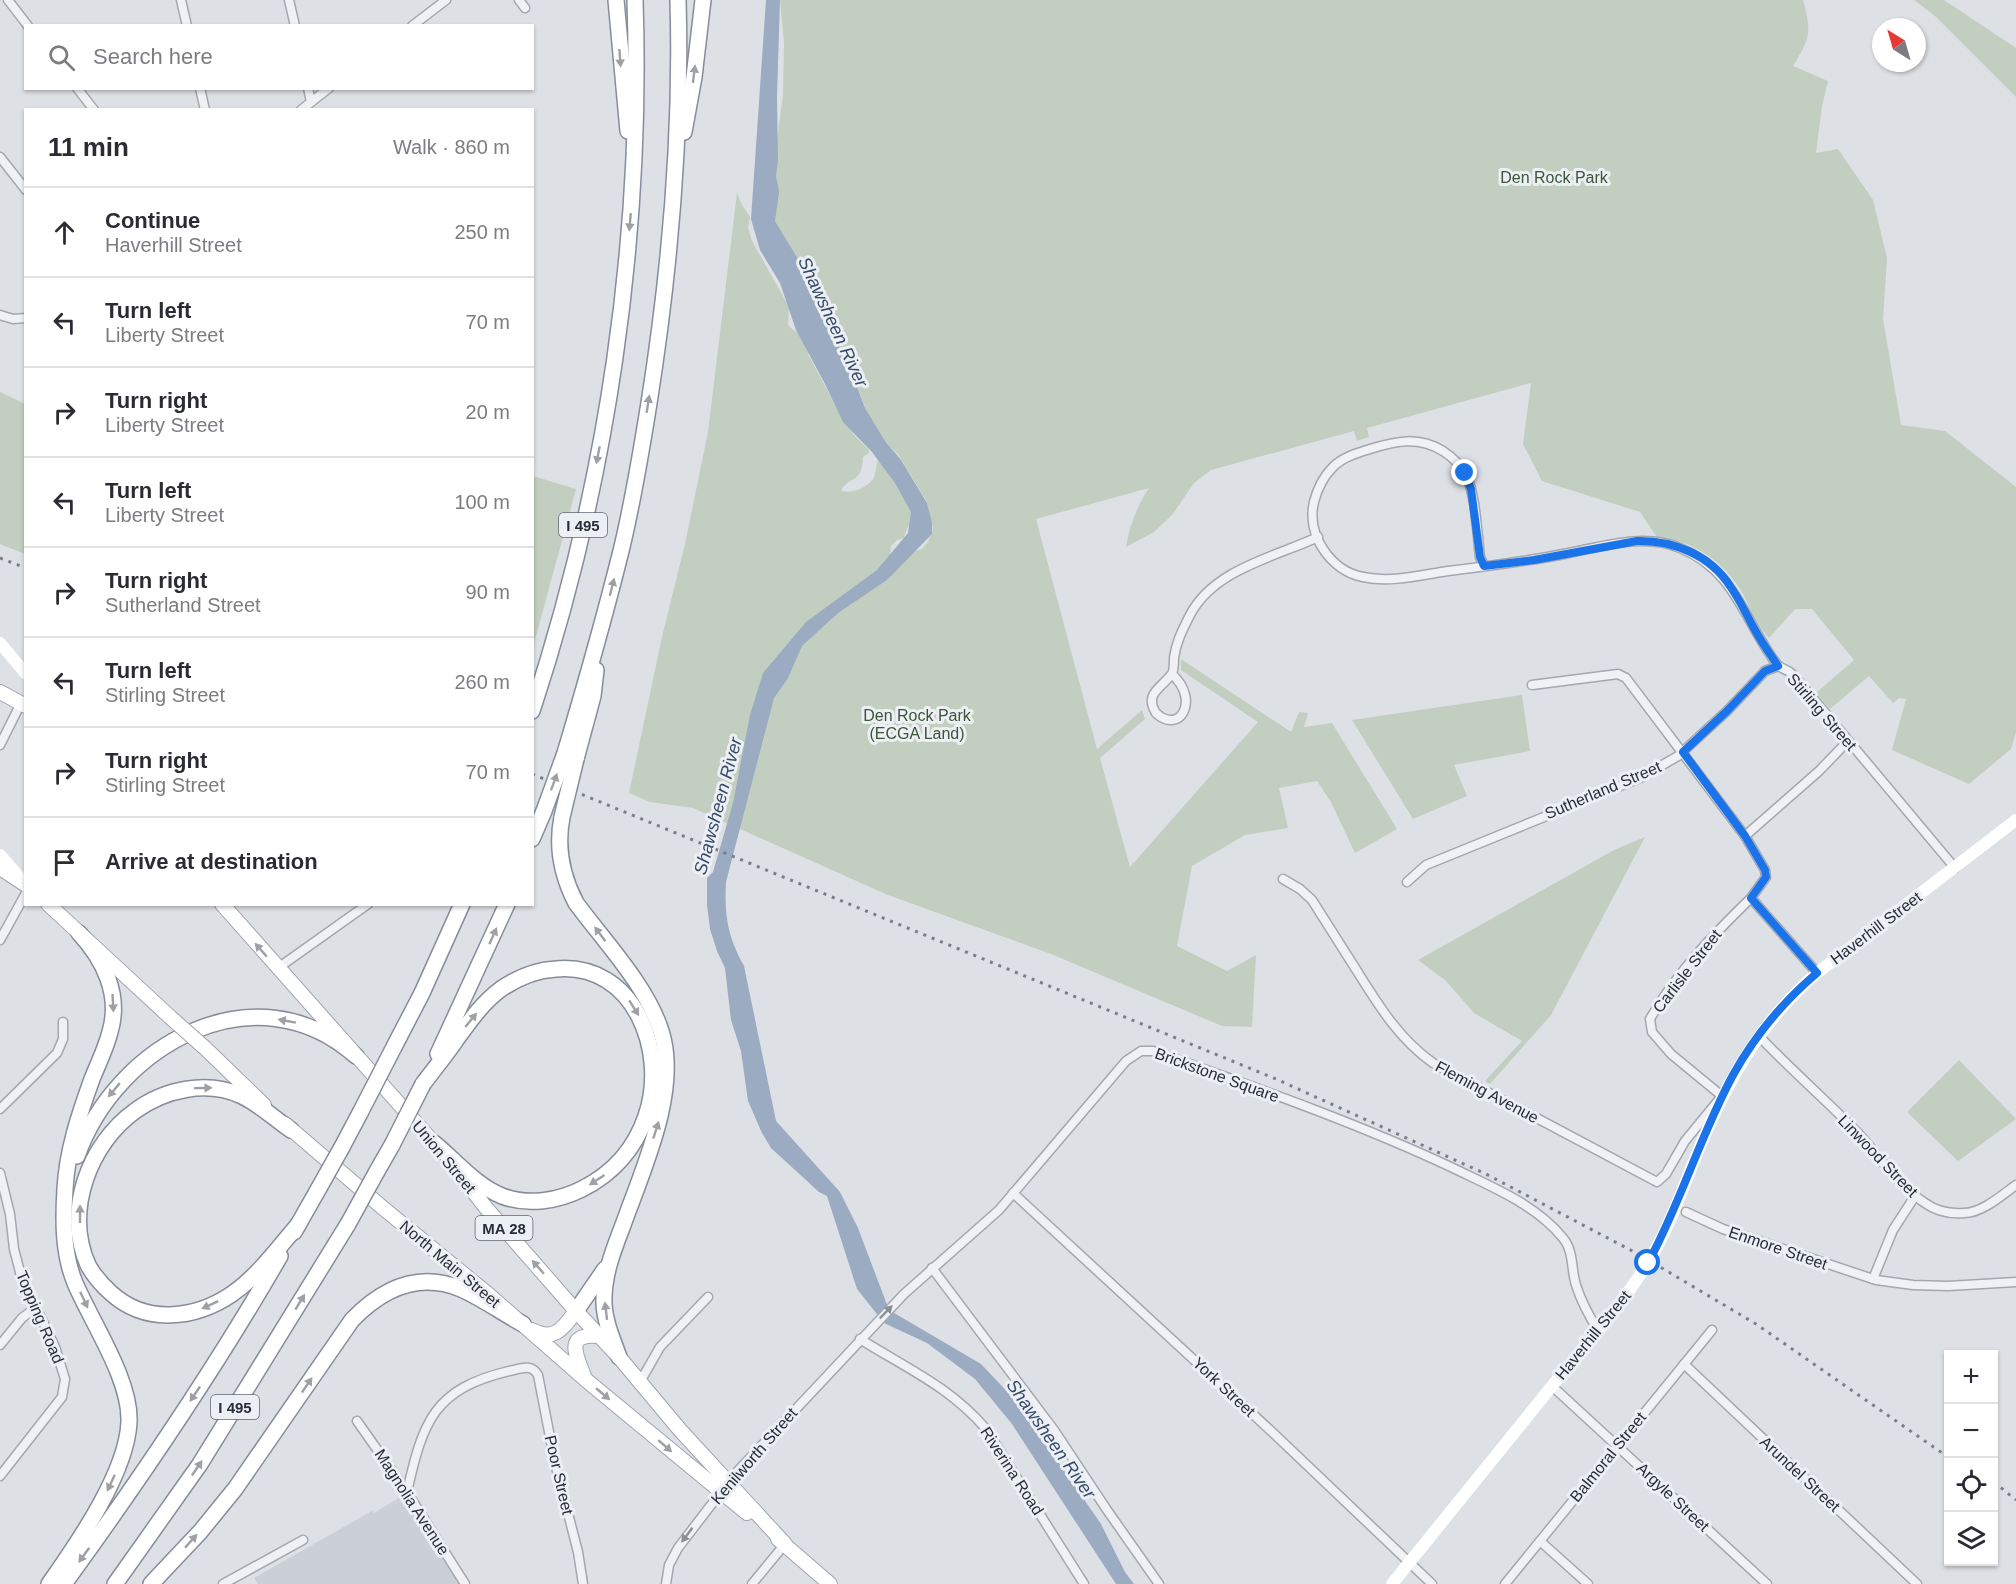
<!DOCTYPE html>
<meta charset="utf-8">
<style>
:root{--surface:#fff;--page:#f2f2f3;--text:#2b2b33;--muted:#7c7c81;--line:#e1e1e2}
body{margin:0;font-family:Helvetica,sans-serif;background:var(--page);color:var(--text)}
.controls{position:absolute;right:18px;bottom:18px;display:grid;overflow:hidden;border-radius:0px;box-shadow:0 2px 4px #0004}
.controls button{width:54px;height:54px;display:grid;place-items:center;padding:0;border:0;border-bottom:2px solid var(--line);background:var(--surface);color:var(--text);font:30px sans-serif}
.compass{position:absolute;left:1872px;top:18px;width:54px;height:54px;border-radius:50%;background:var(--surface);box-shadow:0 2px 4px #0004;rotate:323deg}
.stop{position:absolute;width:18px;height:18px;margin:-14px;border:4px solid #1a73e8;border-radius:50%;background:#fff}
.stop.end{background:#1a73e8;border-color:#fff;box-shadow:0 2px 6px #0008}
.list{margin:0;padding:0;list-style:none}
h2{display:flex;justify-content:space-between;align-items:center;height:78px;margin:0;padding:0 24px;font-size:26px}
h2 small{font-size:20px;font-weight:400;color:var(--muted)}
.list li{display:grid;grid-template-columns:39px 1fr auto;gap:18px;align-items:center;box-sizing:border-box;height:90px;padding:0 24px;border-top:2px solid var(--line)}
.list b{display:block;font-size:22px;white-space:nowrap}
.list p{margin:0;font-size:20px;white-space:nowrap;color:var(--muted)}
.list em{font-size:20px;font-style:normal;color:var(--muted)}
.icon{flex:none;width:33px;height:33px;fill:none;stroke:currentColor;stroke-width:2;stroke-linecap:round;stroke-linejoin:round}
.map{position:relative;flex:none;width:2016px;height:1584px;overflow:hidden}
.search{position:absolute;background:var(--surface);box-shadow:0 2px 4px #0004;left:24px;top:24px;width:510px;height:66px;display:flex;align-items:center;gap:15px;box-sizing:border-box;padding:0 21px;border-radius:0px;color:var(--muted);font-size:22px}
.panel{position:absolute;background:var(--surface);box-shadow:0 2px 4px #0004;left:24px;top:108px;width:510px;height:798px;border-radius:0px}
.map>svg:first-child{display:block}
.built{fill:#cbcfd6}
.green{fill:#c2cebf}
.water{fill:#9babc2}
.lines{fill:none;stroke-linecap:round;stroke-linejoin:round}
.minor-casing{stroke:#a3a7ae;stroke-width:11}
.primary-casing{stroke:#9ea3b0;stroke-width:16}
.motorway-casing{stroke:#868c9a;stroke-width:18}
.minor{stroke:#eff1f4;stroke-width:8}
.secondary{stroke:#fff;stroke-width:12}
.primary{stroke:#fff;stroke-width:14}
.motorway{stroke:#fff;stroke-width:15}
.rail{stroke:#787e8d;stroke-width:3;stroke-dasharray:3 6;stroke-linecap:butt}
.primary-bridge-casing{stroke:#9ea3b0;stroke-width:16;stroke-linecap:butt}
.motorway-bridge-casing{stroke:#868c9a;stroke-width:18;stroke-linecap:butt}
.primary-bridge{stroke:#fff;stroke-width:14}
.motorway-bridge{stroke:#fff;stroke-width:15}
.oneway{fill:#9ea0a6}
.oneway2{fill:#8c8f97}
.route{stroke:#1a73e8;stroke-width:8}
.labels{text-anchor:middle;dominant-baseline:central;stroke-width:6;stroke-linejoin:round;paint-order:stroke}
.shield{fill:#eceff3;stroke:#636772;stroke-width:1.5}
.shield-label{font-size:15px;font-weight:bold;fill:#282d3a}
.park-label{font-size:16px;fill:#3a5537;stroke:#eceff3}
.street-label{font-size:16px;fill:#282d3a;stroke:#eceff3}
.water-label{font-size:18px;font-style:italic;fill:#364a6a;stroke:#eceff3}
</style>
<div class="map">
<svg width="2016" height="1584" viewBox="0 0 2016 1584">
<rect width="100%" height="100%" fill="#dde0e5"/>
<!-- built -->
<polygon class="built" points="402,1496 459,1584 258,1584 254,1578 372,1511 374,1513"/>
<!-- green -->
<g class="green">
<path d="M780 0H1803C1812 33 1810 38 1793 66L1828 81 1822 106 1816 153 1838 149 1873 200 1887 258 1883 319 1901 425 1945 431 2016 487V732L2011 749 1969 784 1892 750 1906 699 1899 698 1893 703 1869 676 1830 709 1816 693 1854 660 1812 609H1795L1769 638C1757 625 1751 610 1743 594 1725 562 1693 540 1657 537L1640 512 1542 481 1523 444 1531 383 1367 428 1369 437 1357 441 1354 431 1211 470 1194 483 1172 515 1154 532 1126 547C1129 527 1138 504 1149 488L1036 519 1097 749 1142 710 1145 719 1100 758 1130 867 1258 722 1181 670V659L1291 732 1299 712 1308 713 1304 727 1332 723 1397 829 1355 853 1331 802 1317 781 1279 788 1288 828 1245 835 1192 866 1177 946 1227 971 1256 955 1252 1027 1222 1026 1051 954 888 895 693 808 650 802 629 793 662 637 685 544 708 432 737 193 742 205 750 217 748 228 752 241 789 307 788 324 791 328 801 335 809 356 836 407 854 435 869 450V453L863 457C862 485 849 475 841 491 851 494 867 488 873 479 877 473 875 465 879 459L885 464 902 494 914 509C912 521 907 527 904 538L897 540 891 546 890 558 922 549 928 542 933 529 926 500 899 456 885 441 867 412 851 371 823 313 820 295 775 221 777 140 783 95 784 43Z"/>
<polygon points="1914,0 1944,0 2016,48 2016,97 1935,16"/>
<polygon points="0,392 25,404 25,554 0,544"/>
<polygon points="533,476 576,489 533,647 532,476"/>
<polygon points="1522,695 1530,751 1454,765 1467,796 1413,819 1352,720"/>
<polygon points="1645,837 1551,1015 1490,1084 1485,1081 1522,1041 1474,1013 1446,981 1418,960 1614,850"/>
<polygon points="1959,1060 2016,1119 1958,1161 1907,1112"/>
</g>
<!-- water -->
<path class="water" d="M766 0H780L777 97 778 161 776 176 779 192 775 221 820 295 823 313 851 371 865 408 885 441 901 460 927 503 932 523V534L887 580 838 613 802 646 788 678 774 698 726 882C724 916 728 937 744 966L776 1121 840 1192 858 1228 889 1310 981 1364 1016 1401 1101 1524 1125 1572 1134 1584H1116L1012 1424 975 1379 927 1343 884 1323 857 1289 827 1196 819 1192 771 1148 762 1133 748 1101 741 1051 731 1020 725 968 717 951 710 929 707 905V878L713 872 733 803 750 715 763 673 806 622 877 570 908 533 911 512 895 483 872 452 843 422 824 382 796 330 780 283 760 250 751 219Z"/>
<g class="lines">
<defs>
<g id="minor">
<polyline points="8,0 28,26"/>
<polyline points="181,0 187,26"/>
<polyline points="289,0 295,26"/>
<polyline points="519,0 525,8"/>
<polyline points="412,26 446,0"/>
<polyline points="77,88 94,110"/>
<polyline points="200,88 205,110"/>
<polyline points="308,88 311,102"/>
<polyline points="301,110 329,88"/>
<polyline points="0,157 26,190"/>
<polyline points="0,315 13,319 26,318"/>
<path d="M1484 566 1480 557C1477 534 1476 493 1465 473 1460 464 1452 457 1443 451 1418 436 1396 441 1370 449 1357 453 1343 457 1333 467 1324 476 1317 490 1314 502 1306 535 1331 571 1363 577 1391 583 1421 575 1448 571 1489 566 1529 561 1569 553 1605 546 1644 533 1680 548 1735 570 1744 620 1776 663 1779 668 1786 669 1791 673 1796 678 1801 684 1806 690L1955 868"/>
<path d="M1172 674C1201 701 1179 735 1156 713 1144 694 1161 688 1171 675 1174 672 1174 663 1174 658 1176 642 1183 629 1190 615 1214 569 1275 557 1318 537"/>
<polyline points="1532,685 1618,674 1626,678 1745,836 1765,870 1766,877 1751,898 1817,973"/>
<polyline points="0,745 21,703"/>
<polyline points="1745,836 1819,771 1848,741"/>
<path d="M1283 879 1300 889 1312 900C1327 924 1342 947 1357 971 1379 1006 1399 1039 1433 1063L1657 1182 1666 1174 1685 1141 1722 1096 1671 1054 1652 1032 1650 1019C1676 973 1714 934 1751 898"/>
<polyline points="1407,882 1426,865 1640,778 1678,756 1727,711 1765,671 1778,666"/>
<polyline points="0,940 26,893"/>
<polyline points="278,968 368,904"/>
<path d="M1759 1036C1791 1070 1826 1100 1858 1133 1880 1157 1897 1185 1925 1203 1936 1211 1951 1214 1964 1213 1982 1213 2002 1195 2016 1185"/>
<polyline points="0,1109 57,1053 63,1039 63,1022"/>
<polyline points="0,1173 10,1214 14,1249 21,1276 55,1347 65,1379 62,1397 0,1476"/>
<polyline points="1013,1193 1270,1430 1432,1584"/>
<polyline points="1686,1212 1723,1229 1876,1280 1913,1285 1948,1286 2016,1282"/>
<polyline points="932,1268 1054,1430 1107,1510 1159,1584"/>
<polyline points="1873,1279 1893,1230 1915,1196"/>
<path d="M860 1339C906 1368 949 1386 986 1429L1084 1584"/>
<polyline points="0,1345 22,1318 35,1308"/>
<polyline points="1684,1364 1917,1584"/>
<polyline points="640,1382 660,1347 708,1297"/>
<polyline points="1552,1386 1767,1584"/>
<polyline points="357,1421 407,1492 465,1584"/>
<path d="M407 1492C423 1422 433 1389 509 1371 520 1369 531 1363 538 1375L555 1463 578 1552 583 1584"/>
<polyline points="1540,1541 1588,1584"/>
<polyline points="223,1584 303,1540"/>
<path d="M666 1584 669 1565 678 1548 734 1475 904 1294 999 1210 1126 1061 1141 1051H1153C1254 1087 1355 1122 1453 1168 1492 1187 1535 1204 1563 1238 1574 1251 1571 1270 1576 1285 1581 1301 1589 1316 1598 1330"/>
<polyline points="752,1584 785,1544"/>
<polyline points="1505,1584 1712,1330"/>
</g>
<g id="primary">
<polyline points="0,692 26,706"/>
<polyline points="0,868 26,885"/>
<polyline points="48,904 170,1017"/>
<polyline points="222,904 440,1150"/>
<polyline points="205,1048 264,1105"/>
<polyline points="285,1124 383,1208 489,1295 586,1380 747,1513"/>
<polyline points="454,1167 487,1209 576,1311 619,1357 680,1430 785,1544"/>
<path d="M532 1330C555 1342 563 1328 576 1311"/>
<path d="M584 1376C576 1355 564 1333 599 1336"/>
<polyline points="778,1539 830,1584"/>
</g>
<g id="motorway">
<polyline points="616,0 628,131"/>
<polyline points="684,132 694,77 703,0"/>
<path d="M532 711C607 484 643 239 635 0"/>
<path d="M565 753C585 686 604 619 621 551 633 502 641 453 649 403 670 270 682 135 678 0"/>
<polyline points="576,759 593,696 596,670"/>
<path d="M562 817C556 847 562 876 576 903 604 941 647 986 661 1031 680 1090 643 1169 623 1225 613 1251 603 1276 604 1304 605 1323 613 1340 619 1357"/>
<polyline points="532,839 544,811"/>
<polyline points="395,1045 422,993 462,904"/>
<polyline points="438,1054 507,904"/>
<path d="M423 1084C434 1069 446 1055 456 1040 469 1022 483 1002 501 989 517 978 537 970 556 969 635 962 668 1053 646 1116 635 1149 612 1174 582 1189 558 1201 528 1206 502 1196 476 1186 456 1161 434 1143"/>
<path d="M291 1130C275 1119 259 1104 242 1096 207 1080 165 1089 135 1111 89 1144 64 1211 88 1265 94 1276 102 1285 111 1293 146 1325 195 1319 232 1294 258 1276 278 1248 298 1225"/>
<polyline points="342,1147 360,1113"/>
<path d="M77 1156C116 1045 256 967 356 1056"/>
<polyline points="376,1173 392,1145"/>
<polyline points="294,1232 319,1188"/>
<polyline points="576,1311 605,1269"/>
<path d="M49 1584C78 1543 127 1472 129 1422 131 1380 92 1323 75 1283 63 1254 63 1221 65 1189 67 1151 79 1115 92 1079 98 1064 106 1048 110 1032 121 995 104 960 79 933"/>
<path d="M64 1584C141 1478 215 1369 280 1256"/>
<polyline points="115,1584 200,1464 348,1224"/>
<path d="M151 1584 200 1532 235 1489 352 1320C382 1289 418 1271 461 1289 480 1297 504 1314 523 1324"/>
</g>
</defs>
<!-- minor casing -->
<use href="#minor" class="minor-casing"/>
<!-- primary casing -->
<use href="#primary" class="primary-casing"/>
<!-- motorway casing -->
<use href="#motorway" class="motorway-casing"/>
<!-- minor -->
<use href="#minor" class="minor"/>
<!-- secondary -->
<g class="secondary">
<polyline points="0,643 26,674"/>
<polyline points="0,855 21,879"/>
<path d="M1392 1584C1445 1518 1498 1452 1552 1386 1584 1346 1620 1308 1647 1264 1670 1227 1684 1184 1701 1144 1728 1079 1763 1019 1817 973L2016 820"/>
</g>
<!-- primary -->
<use href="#primary" class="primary"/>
<!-- motorway -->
<use href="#motorway" class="motorway"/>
<!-- rail -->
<g class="rail">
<polyline points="0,558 26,568"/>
<polyline points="532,774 1276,1079 1486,1174 1640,1255 1756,1324 1948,1457"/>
<polyline points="1994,1482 2016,1500"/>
</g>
<defs>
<polyline id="primary-bridge" points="170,1017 205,1048"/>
<g id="motorway-bridge">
<polyline points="544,811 565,753"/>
<polyline points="562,817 576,759"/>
<polyline points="360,1113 395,1045"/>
<polyline points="392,1145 423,1084"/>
<polyline points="319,1188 342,1147"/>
<polyline points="348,1224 376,1173"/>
</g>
</defs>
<!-- primary-bridge casing -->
<use href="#primary-bridge" class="primary-bridge-casing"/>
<!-- motorway-bridge casing -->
<use href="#motorway-bridge" class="motorway-bridge-casing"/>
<!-- primary-bridge -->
<use href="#primary-bridge" class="primary-bridge"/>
<!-- motorway-bridge -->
<use href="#motorway-bridge" class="motorway-bridge"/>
</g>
<!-- one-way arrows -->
<defs><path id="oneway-solid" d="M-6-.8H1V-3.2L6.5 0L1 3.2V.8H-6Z" transform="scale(1.5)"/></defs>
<g class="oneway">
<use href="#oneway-solid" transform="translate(620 58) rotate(86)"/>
<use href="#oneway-solid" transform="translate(694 74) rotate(-83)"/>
<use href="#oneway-solid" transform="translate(630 222) rotate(95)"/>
<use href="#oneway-solid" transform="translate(648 404) rotate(-81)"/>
<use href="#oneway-solid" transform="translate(598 455) rotate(101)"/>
<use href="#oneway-solid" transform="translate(612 587) rotate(-76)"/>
<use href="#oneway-solid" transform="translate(554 782) rotate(-70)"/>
<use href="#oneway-solid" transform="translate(600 934) rotate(-127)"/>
<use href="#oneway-solid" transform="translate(493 936) rotate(-66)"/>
<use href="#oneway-solid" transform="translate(261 950) rotate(-131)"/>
<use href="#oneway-solid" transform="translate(113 1003) rotate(87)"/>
<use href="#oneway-solid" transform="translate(634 1008) rotate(58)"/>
<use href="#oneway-solid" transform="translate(471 1020) rotate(-51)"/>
<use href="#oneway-solid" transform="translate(287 1021) rotate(-170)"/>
<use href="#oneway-solid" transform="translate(203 1088) rotate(-1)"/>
<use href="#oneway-solid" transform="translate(114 1090) rotate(130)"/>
<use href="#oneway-solid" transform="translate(656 1130) rotate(-72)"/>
<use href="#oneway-solid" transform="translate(597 1180) rotate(147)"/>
<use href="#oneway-solid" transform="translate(80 1214) rotate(-90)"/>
<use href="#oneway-solid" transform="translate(538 1267) rotate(-131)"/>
<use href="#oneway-solid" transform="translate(84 1300) rotate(65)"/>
<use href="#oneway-solid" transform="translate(300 1302) rotate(-59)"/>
<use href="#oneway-solid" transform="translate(210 1305) rotate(155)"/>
<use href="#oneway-solid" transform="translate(606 1311) rotate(-97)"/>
<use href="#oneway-solid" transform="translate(307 1385) rotate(-56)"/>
<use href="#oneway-solid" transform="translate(195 1394) rotate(124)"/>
<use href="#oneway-solid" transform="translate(603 1394) rotate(40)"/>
<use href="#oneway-solid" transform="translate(665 1446) rotate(41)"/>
<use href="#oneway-solid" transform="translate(197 1468) rotate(-56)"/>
<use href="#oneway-solid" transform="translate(111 1483) rotate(115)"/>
<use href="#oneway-solid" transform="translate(191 1541) rotate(-48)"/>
<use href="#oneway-solid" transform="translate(84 1555) rotate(126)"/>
</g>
<g class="oneway2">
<use href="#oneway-solid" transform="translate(886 1312) rotate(-46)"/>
<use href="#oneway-solid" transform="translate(687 1535) rotate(127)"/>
</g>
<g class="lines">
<!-- route -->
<path class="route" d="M1465 473 1471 489 1480 557 1484 566 1534 560 1637 541C1673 540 1710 555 1730 586 1740 600 1747 616 1755 630 1762 643 1770 654 1778 666L1765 671 1727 711 1683 752 1745 836 1765 870 1766 877 1751 898 1817 973C1784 1001 1754 1037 1733 1075 1700 1136 1681 1202 1648 1263"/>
</g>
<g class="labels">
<!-- shield labels -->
<g class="shield">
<rect x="559" y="513" width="48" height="24" rx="4.5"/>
<rect x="475.5" y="1216" width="57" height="24" rx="4.5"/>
<rect x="211" y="1395" width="48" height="24" rx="4.5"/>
</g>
<g class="shield-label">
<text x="583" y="525">I 495</text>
<text x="504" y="1228">MA 28</text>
<text x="235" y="1407">I 495</text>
</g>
<!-- park labels -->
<g class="park-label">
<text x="1554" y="177">Den Rock Park</text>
<text x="917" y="715">Den Rock Park<tspan x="917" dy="18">(ECGA Land)</tspan></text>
</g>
<!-- street labels -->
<g class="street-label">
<text transform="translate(1822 712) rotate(49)">Stirling Street</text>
<text transform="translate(1603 790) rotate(-23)">Sutherland Street</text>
<text transform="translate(1876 928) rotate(-37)">Haverhill Street</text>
<text transform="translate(1687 971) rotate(-52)">Carlisle Street</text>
<text transform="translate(1217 1075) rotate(20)">Brickstone Square</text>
<text transform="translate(1487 1092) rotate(28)">Fleming Avenue</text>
<text transform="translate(1878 1156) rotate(46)">Linwood Street</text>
<text transform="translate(444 1157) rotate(50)">Union Street</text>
<text transform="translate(1778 1248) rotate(19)">Enmore Street</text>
<text transform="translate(450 1264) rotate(40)">North Main Street</text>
<text transform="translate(40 1317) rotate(67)">Topping Road</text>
<text transform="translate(1593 1335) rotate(-51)">Haverhill Street</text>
<text transform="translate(1224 1387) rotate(43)">York Street</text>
<text transform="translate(754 1456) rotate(-49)">Kenilworth Street</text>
<text transform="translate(1608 1457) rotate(-51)">Balmoral Street</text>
<text transform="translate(1012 1471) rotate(57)">Riverina Road</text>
<text transform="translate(1800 1474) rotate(43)">Arundel Street</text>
<text transform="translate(559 1475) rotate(77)">Poor Street</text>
<text transform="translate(1673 1497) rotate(43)">Argyle Street</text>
<text transform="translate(412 1502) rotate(57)">Magnolia Avenue</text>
</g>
<!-- water labels -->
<g class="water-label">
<text transform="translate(833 322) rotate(65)">Shawsheen River</text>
<text transform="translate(718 806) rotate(-75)">Shawsheen River</text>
<text transform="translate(1051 1439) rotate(55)">Shawsheen River</text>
</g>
</g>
</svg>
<div class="controls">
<button>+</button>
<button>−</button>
<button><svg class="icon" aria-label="locate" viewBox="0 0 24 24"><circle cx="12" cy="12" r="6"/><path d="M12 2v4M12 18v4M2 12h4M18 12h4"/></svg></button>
<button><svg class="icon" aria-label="layers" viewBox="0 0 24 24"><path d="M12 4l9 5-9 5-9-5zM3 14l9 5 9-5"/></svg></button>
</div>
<svg class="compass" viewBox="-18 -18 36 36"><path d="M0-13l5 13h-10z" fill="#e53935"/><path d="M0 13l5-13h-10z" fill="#7c7c81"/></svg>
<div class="stop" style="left:1648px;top:1263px"></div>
<div class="stop end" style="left:1465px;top:473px"></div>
<div class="search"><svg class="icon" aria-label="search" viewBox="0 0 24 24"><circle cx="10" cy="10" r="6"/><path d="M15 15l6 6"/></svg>Search here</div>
<section class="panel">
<h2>11 min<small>Walk · 860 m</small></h2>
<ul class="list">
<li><svg class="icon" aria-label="ahead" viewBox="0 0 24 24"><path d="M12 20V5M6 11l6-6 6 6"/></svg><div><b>Continue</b><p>Haverhill Street</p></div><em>250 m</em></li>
<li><svg class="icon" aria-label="left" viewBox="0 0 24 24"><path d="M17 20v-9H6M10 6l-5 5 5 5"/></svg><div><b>Turn left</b><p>Liberty Street</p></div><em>70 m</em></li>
<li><svg class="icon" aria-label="right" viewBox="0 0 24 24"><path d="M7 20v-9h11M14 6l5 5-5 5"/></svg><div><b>Turn right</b><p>Liberty Street</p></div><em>20 m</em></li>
<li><svg class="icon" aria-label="left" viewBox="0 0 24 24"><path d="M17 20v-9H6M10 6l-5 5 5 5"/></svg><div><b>Turn left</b><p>Liberty Street</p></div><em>100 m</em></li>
<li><svg class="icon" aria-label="right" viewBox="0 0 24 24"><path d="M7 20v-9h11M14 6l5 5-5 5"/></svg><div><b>Turn right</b><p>Sutherland Street</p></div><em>90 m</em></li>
<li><svg class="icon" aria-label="left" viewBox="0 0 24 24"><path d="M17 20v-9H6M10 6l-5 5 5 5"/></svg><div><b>Turn left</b><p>Stirling Street</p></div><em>260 m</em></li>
<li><svg class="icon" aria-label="right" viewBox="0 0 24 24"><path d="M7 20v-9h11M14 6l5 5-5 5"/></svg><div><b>Turn right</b><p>Stirling Street</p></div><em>70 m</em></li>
<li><svg class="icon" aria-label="arrive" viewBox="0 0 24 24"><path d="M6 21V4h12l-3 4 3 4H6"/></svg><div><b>Arrive at destination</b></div></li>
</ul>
</section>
</div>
